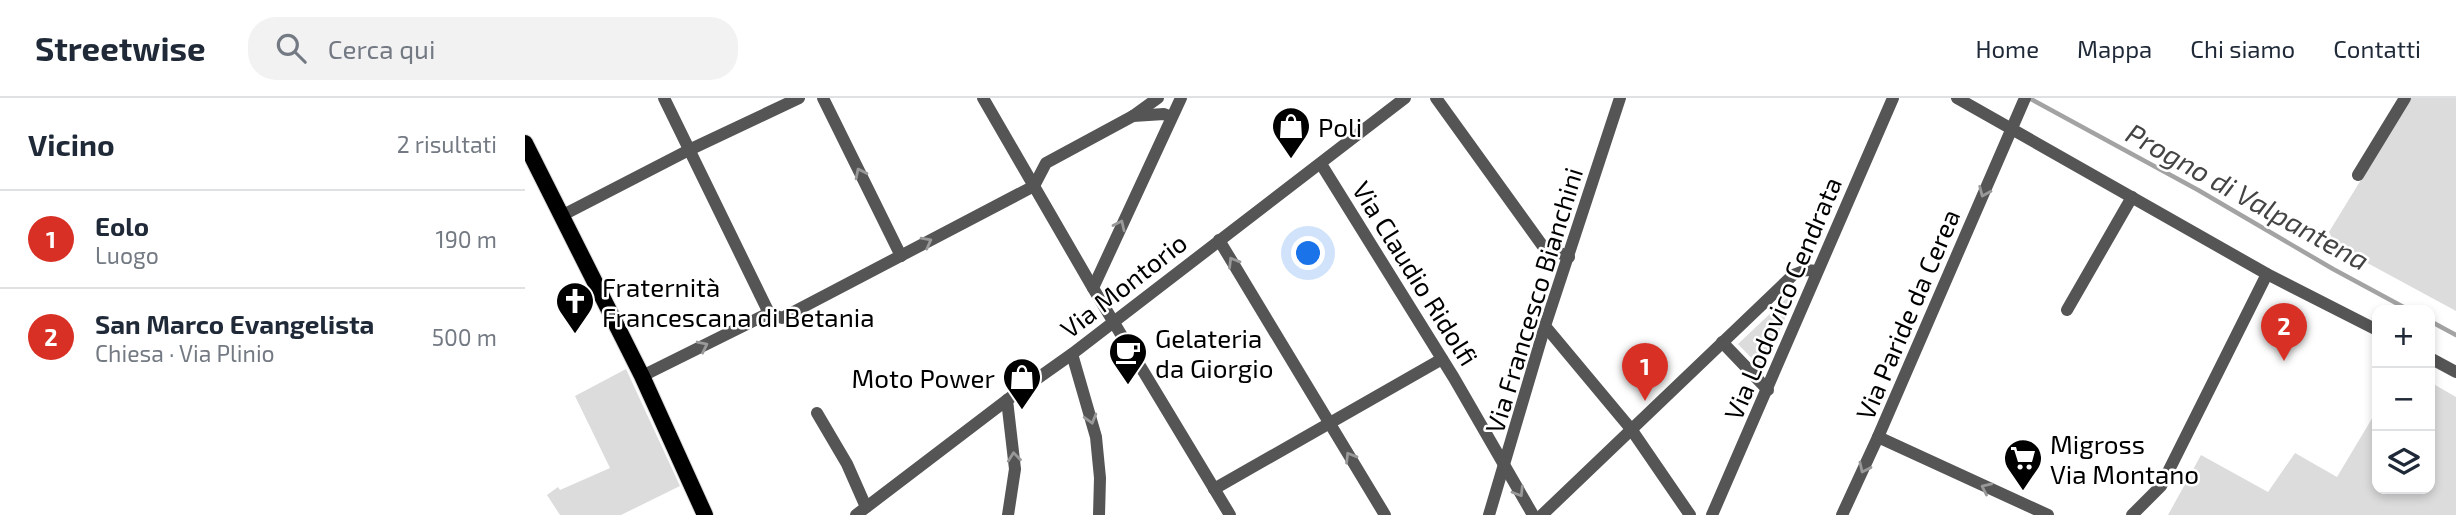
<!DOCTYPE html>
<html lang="it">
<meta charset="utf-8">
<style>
:root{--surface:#fff;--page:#f2f2f3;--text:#1f2937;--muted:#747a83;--line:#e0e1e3;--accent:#d93025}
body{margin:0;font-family:"Exo 2",sans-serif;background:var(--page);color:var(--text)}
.controls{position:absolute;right:21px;bottom:21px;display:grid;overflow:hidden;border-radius:14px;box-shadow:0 4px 10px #0003}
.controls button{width:63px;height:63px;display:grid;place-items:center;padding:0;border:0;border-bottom:2px solid var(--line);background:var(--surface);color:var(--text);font:35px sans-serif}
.you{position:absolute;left:784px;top:156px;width:24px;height:24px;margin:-18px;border:5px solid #fff;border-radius:50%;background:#1a73e8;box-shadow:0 0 0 10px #1a73e833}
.badge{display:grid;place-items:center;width:46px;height:46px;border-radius:50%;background:var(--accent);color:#fff;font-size:23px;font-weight:700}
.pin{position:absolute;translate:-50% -58px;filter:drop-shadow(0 2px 4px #0008)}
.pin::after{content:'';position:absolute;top:37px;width:24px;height:21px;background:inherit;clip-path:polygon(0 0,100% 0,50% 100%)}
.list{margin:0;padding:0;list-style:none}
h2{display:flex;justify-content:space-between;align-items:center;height:91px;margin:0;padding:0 28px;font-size:30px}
h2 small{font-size:23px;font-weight:400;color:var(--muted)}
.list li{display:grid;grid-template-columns:46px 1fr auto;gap:21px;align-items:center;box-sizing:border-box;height:98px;padding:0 28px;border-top:2px solid var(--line)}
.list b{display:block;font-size:26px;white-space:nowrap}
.list p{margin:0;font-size:23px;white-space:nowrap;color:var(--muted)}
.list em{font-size:23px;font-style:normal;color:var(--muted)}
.icon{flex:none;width:38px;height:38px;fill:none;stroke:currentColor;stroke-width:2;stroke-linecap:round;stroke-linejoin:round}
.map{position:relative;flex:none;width:1931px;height:417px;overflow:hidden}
header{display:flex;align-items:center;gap:42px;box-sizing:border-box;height:98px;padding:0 35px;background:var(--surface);border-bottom:2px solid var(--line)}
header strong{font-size:33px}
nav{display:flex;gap:38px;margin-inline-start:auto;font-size:24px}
.search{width:490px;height:63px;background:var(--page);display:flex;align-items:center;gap:18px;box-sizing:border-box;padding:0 24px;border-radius:28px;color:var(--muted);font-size:26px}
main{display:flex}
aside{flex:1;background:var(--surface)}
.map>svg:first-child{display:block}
.green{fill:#dcdcdc}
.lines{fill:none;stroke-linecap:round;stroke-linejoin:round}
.stream{stroke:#a3a3a3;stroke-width:4.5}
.major-casing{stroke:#dbdbdb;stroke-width:18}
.minor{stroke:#555;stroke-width:12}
.major{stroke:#000;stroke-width:16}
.oneway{stroke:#999}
.labels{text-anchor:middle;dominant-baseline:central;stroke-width:5;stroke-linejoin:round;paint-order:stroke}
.poi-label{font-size:26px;fill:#000;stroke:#fff;text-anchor:start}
.street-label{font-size:26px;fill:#000;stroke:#fff}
.water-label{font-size:28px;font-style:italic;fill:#444;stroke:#fff}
</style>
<header>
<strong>Streetwise</strong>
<div class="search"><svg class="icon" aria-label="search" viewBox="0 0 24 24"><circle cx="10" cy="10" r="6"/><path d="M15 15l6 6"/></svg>Cerca qui</div>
<nav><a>Home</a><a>Mappa</a><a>Chi siamo</a><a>Contatti</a></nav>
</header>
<main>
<aside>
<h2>Vicino<small>2 risultati</small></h2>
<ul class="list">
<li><span class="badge">1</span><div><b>Eolo</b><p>Luogo</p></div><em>190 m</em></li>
<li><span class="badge">2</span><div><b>San Marco Evangelista</b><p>Chiesa · Via Plinio</p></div><em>500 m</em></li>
</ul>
</aside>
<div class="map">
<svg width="1931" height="417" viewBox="0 0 1931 417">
<rect width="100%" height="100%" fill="#fff"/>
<!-- green -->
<g class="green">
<polygon points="1886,0 1931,0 1931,213 1811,148 1804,134"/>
<polygon points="1268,194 1271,196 1237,271 1213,246"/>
<polygon points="101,271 155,388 96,417 35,417 22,397 33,389 35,392 85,370 50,298"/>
<polygon points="1905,284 1931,299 1931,417 1643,417 1676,357 1743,394 1770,355 1812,379 1852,312 1852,391 1905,391"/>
</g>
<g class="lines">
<!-- stream -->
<g class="stream">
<polyline points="1504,0 1673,92 1808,171 1884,212"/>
<polyline points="1905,223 1931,237"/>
</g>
<defs>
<polyline id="major" points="0,45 117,278 180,417"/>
</defs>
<!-- major casing -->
<use href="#major" class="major-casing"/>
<!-- minor -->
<g class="minor">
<polyline points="139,0 244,215"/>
<polyline points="298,0 376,158"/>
<polyline points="458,0 568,190 705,417"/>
<polyline points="911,0 1017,147 1044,159"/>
<polyline points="1432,0 1742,176 1852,232"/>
<polyline points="608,18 639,16 646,19"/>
<polyline points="796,66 929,280 1008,417"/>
<polyline points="1833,77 1880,0"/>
<polyline points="36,118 164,52 274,0"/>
<polyline points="694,142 860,417"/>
<polyline points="568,190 656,0"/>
<polyline points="1542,212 1607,99"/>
<polyline points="1020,228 1106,331 1165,417"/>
<polyline points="1197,244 1243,292"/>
<polyline points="547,256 571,339 575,380 574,417"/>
<polyline points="1905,260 1931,274"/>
<polyline points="117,278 244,215 257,220 509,88 521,65 608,18 633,0"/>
<polyline points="482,302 490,371 483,417"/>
<polyline points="292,315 322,366 341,409"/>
<polyline points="1353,339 1523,417"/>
<polyline points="689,391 917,261"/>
<polyline points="331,417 482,302 547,256 880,0"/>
<polyline points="964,417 1020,228 1095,0"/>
<polyline points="1017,417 1268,177 1281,172 1292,173"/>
<polyline points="1187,417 1368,0"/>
<polyline points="1317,417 1353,339 1500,0"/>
<polyline points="1607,417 1636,388 1742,176"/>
</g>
<!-- major -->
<use href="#major" class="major"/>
</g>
<!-- one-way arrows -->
<defs><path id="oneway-chevron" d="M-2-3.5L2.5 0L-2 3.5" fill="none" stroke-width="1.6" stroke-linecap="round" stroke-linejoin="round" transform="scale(1.75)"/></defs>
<g class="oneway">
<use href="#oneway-chevron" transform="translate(335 75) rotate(-116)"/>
<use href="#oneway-chevron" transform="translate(1459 94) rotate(113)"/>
<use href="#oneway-chevron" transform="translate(595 127) rotate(-65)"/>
<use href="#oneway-chevron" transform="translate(402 144) rotate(-28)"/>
<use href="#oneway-chevron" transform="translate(708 164) rotate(-121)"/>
<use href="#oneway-chevron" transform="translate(178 248) rotate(-26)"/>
<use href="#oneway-chevron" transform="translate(566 321) rotate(74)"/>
<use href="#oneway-chevron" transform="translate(489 359) rotate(-96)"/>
<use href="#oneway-chevron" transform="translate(825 359) rotate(-121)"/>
<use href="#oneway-chevron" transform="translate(1339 370) rotate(115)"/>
<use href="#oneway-chevron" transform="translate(1461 390) rotate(-155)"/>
<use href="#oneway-chevron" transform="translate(994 394) rotate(58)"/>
</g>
<!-- icons -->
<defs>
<symbol id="shop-pin" viewBox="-11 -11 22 30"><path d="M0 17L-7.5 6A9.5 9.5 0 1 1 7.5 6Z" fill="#000" stroke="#fff"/><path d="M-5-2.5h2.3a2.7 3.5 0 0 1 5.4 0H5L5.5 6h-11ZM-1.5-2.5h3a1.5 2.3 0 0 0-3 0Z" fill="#fff"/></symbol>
<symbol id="church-pin" viewBox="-11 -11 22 30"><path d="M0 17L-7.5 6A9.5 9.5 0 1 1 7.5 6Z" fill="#000" stroke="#fff"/><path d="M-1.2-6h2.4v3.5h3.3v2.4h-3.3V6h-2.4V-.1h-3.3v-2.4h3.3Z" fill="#fff"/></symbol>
<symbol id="cafe-pin" viewBox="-11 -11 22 30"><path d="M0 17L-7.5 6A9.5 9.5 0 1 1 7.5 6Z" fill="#000" stroke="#fff"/><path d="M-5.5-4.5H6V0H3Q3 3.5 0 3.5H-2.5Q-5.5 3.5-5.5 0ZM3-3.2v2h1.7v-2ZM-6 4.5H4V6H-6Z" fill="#fff"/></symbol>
<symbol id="supermarket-pin" viewBox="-11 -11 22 30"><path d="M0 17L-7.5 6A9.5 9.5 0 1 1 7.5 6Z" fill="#000" stroke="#fff"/><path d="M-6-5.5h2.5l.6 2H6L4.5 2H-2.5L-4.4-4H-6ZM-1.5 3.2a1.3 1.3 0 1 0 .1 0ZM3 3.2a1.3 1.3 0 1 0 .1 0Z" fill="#fff"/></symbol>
</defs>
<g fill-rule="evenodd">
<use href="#shop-pin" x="744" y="6" width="44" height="60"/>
<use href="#church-pin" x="28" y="181" width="44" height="60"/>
<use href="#cafe-pin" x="581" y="232" width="44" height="60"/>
<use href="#shop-pin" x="475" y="257" width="44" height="60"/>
<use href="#supermarket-pin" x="1476" y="338" width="44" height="60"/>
</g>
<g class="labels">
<!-- poi labels -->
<g class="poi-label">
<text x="793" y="28">Poli</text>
<text x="77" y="188">Fraternità<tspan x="77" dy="30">Francescana di Betania</tspan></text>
<text x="630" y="239">Gelateria<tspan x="630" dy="30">da Giorgio</tspan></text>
<text x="470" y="279" text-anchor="end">Moto Power</text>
<text x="1525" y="345">Migross<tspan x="1525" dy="30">Via Montano</tspan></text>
</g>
<!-- street labels -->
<g class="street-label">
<text transform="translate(891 175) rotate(58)">Via Claudio Ridolfi</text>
<text transform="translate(598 187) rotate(-38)">Via Montorio</text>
<text transform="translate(1257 200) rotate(-67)">Via Lodovico Cendrata</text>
<text transform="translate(1008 202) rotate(-73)">Via Francesco Bianchini</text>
<text transform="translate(1382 216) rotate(-67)">Via Paride da Cerea</text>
</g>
<!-- water labels -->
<g class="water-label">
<text transform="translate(1723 98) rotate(29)">Progno di Valpantena</text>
</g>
</g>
</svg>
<div class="controls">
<button>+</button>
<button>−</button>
<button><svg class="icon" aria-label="layers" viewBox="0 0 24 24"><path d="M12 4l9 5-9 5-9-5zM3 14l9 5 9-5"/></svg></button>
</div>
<div class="you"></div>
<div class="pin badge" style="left:1120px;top:303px">1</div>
<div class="pin badge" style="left:1759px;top:263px">2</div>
</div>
</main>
